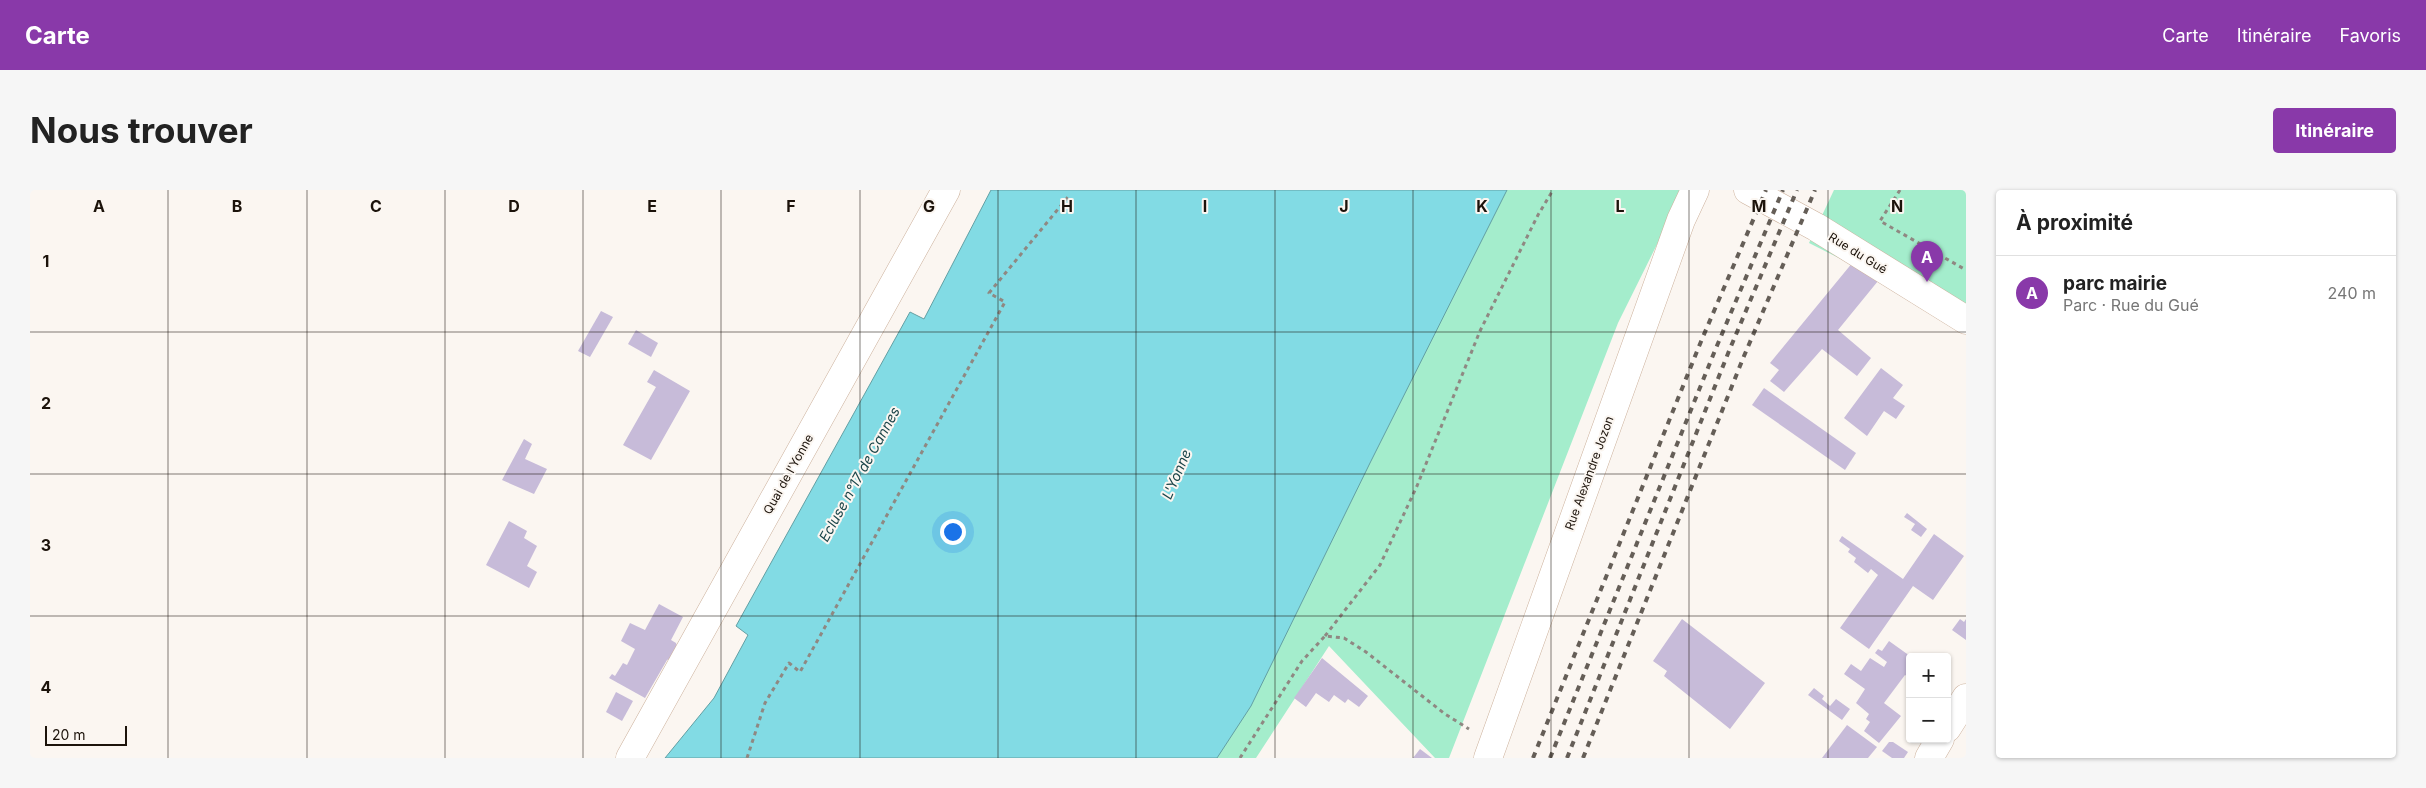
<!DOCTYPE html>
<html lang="fr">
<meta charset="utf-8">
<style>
:root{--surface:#fff;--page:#f6f6f6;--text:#222;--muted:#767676;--line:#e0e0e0;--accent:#8939a9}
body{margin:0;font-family:Inter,sans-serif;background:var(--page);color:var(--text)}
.controls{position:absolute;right:15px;bottom:15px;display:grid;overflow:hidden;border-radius:5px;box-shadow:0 1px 4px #0004}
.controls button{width:45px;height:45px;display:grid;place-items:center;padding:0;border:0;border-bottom:1px solid var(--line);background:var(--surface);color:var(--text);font:25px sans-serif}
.scale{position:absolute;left:15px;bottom:12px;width:82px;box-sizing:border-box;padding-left:5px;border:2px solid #1c130b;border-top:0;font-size:14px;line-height:18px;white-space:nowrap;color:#1c130b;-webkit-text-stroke:4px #fbf6f1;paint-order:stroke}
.you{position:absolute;left:922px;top:341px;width:18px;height:18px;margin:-12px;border:4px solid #fff;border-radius:50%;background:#1a73e8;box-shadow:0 0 0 8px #1a73e833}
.badge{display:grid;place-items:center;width:32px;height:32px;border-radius:50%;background:var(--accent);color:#fff;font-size:16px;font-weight:700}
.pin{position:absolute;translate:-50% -41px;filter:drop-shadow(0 1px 2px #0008)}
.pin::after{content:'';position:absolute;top:26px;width:18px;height:15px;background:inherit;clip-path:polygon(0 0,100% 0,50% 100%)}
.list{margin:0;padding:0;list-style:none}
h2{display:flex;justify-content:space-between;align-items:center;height:65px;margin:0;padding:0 20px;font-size:21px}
h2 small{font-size:16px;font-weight:400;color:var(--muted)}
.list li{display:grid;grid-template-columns:32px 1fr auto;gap:15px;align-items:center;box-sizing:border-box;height:75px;padding:0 20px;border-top:1px solid var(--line)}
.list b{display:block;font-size:19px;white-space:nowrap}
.list p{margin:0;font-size:16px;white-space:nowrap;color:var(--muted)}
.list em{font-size:16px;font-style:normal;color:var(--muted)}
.map{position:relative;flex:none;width:1936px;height:568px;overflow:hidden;border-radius:5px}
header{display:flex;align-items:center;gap:30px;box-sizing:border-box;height:70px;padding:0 25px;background:var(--accent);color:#fff}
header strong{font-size:24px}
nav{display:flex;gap:28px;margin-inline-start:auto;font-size:18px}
.intro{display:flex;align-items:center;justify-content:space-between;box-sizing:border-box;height:120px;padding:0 30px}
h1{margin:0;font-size:35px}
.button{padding:12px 22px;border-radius:5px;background:var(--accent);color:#fff;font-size:18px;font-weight:700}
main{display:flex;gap:30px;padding:0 30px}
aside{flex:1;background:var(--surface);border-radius:5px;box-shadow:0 1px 4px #0004}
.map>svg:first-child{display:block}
.green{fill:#a4edcc}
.water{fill:#82dbe4;stroke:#639fa3}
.building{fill:#c7bbd9}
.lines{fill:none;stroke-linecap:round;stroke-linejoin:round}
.minor-casing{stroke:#ccb19c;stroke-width:29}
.path{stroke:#8f8882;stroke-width:3;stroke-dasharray:4 4;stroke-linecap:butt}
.minor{stroke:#fff;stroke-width:28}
.rail{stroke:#655e57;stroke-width:4;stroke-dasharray:6 6;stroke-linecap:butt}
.grid{fill:none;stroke:#1c130b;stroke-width:1;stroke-opacity:0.55}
.labels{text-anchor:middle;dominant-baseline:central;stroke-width:4;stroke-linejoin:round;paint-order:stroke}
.street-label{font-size:12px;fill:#1c130b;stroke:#fbf6f1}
.water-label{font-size:14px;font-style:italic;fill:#1b4549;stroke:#fbf6f1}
.grid-label{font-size:16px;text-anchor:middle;font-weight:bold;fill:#1c130b;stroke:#fbf6f1;stroke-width:4;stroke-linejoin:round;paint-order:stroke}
</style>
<header>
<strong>Carte</strong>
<nav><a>Carte</a><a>Itinéraire</a><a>Favoris</a></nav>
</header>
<div class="intro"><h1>Nous trouver</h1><a class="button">Itinéraire</a></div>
<main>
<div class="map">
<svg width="1936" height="568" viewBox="0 0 1936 568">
<rect width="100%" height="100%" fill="#fbf6f1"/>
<!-- green -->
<g class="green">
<polygon points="1472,0 1654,0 1588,133 1419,568 1405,568 1299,456 1226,568 1179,568"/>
<polygon points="1804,0 1936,0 1936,132 1779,53"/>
</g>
<!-- water -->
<polygon class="water" points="961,0 1477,0 1340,273 1221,516 1187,568 635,568 684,508 718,445 706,436 880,122 894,129"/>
<!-- building -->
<g class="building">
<polygon points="1823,72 1848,91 1808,140 1841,168 1827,186 1792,159 1754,202 1740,191 1749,180 1740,173"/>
<polygon points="571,121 583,127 560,167 548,161"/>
<polygon points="606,140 628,153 621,167 598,154"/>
<polygon points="1851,178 1873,195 1863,208 1875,216 1866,229 1854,221 1837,246 1814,228"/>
<polygon points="624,180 660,201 621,270 593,255 626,197 617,192"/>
<polygon points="1734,198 1826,263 1815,280 1722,215"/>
<polygon points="494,249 502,254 495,269 517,279 504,304 472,290"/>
<polygon points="1877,323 1897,339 1891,347 1881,340 1885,334 1874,327"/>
<polygon points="479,331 497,341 494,348 507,356 497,376 507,382 499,398 456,375"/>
<polygon points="1904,344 1934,366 1903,410 1883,396 1839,459 1810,438 1848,385 1841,379 1838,383 1824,372 1826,368 1818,362 1820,359 1809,351 1812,346 1873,389"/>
<polygon points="629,414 653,427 641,450 646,453 648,459 644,467 637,470 615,508 579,488 582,484 585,486 593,473 597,475 605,459 591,451 600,433 615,440"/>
<polygon points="1652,429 1735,493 1700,539 1634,486 1637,481 1623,471"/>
<polygon points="1930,429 1934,432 1936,429 1936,450 1922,440"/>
<polygon points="1859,451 1880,466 1880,488 1875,485 1854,513 1871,526 1849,553 1834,541 1840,532 1836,529 1839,524 1826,513 1835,499 1814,484 1821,474 1831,481 1840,468 1854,477 1857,472 1845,463 1848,459 1852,461"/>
<polygon points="1292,468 1338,506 1329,517 1318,509 1315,513 1304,505 1299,512 1286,503 1276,517 1264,508"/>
<polygon points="1784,498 1794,506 1792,509 1800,516 1806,509 1820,519 1812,530 1778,505"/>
<polygon points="586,502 603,511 592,531 576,522"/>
<polygon points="1817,535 1847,557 1838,568 1792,568"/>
<polygon points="1859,552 1863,552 1878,562 1874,568 1862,568 1852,561"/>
<polygon points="1390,559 1402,568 1383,568"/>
</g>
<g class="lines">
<defs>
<g id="minor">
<polyline points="1718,0 1786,37 1936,130"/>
<polyline points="1917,538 1936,508"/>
<polyline points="600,568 916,0"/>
<polyline points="1458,568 1651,30 1665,0"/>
<polyline points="1899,568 1910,549"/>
</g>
</defs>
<!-- minor casing -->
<use href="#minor" class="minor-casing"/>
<!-- path -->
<g class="path">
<polyline points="1870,0 1850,31 1936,80"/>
<polyline points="1295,446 1350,375 1387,296 1450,141 1508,25 1523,0"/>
<polyline points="717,568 735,513 759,473 770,482 975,112 959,103 1038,7"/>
<polyline points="1210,568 1272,471 1295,446 1314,448 1336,462 1415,524 1439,539"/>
</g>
<!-- minor -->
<use href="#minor" class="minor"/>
<!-- rail -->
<g class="rail">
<polyline points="1503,568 1672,149 1736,0"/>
<polyline points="1520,568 1686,158 1753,0"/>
<polyline points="1537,568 1699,161 1767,0"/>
<polyline points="1553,568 1714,166 1785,0"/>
</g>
</g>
<!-- grid -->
<path class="grid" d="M138 0V568M277 0V568M415 0V568M553 0V568M691 0V568M830 0V568M968 0V568M1106 0V568M1245 0V568M1383 0V568M1521 0V568M1659 0V568M1798 0V568M0 142H1936M0 284H1936M0 426H1936"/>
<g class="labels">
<!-- street labels -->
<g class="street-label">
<text transform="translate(1828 63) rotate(32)">Rue du Gué</text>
<text transform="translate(1559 283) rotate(-70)">Rue Alexandre Jozon</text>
<text transform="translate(758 284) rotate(-61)">Quai de l'Yonne</text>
</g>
<!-- water labels -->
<g class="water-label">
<text transform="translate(829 284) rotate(-61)">Ecluse n°17 de Cannes</text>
<text transform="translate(1146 284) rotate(-67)">L'Yonne</text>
</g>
</g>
<g class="grid-label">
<text x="69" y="22">A</text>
<text x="207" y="22">B</text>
<text x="346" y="22">C</text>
<text x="484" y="22">D</text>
<text x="622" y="22">E</text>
<text x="761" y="22">F</text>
<text x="899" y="22">G</text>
<text x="1037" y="22">H</text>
<text x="1175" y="22">I</text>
<text x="1314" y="22">J</text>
<text x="1452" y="22">K</text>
<text x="1590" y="22">L</text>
<text x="1729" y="22">M</text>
<text x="1867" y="22">N</text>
<text x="16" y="77">1</text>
<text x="16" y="219">2</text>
<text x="16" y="361">3</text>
<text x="16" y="503">4</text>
</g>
</svg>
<div class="controls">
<button>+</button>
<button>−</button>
</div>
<div class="scale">20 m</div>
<div class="you"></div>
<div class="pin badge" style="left:1897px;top:92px">A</div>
</div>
<aside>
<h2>À proximité<small></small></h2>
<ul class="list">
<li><span class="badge">A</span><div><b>parc mairie</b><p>Parc · Rue du Gué</p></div><em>240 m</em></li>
</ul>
</aside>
</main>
